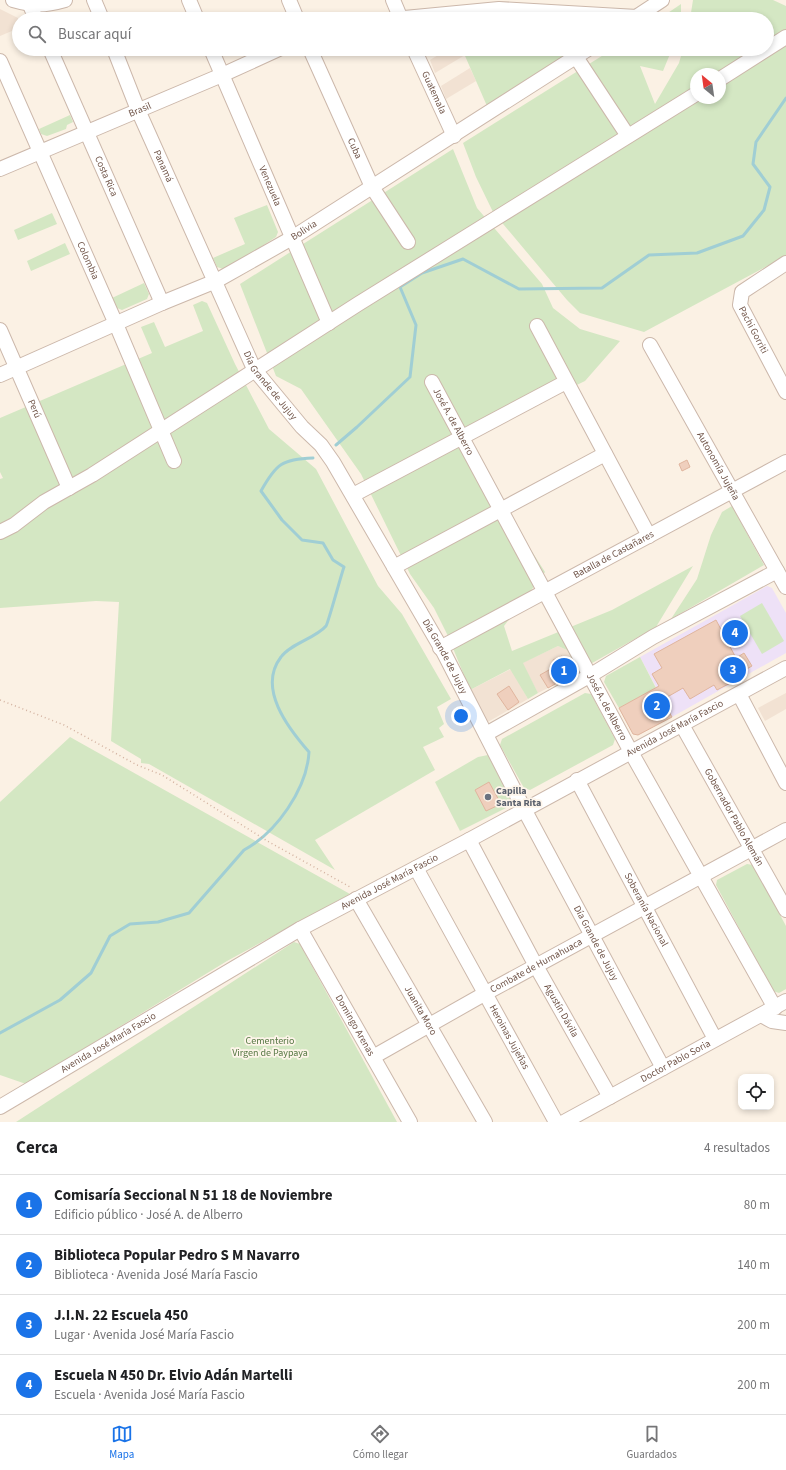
<!DOCTYPE html>
<html lang="es">
<meta charset="utf-8">
<style>
:root{--surface:#fff;--page:#f2f2f2;--text:#202124;--muted:#757577;--line:#e0e0e0;--accent:#1a73e8}
body{margin:0;font-family:"Source Sans 3",sans-serif;background:var(--page);color:var(--text)}
.controls{position:absolute;right:12px;bottom:12px;display:grid;overflow:hidden;border-radius:8px;box-shadow:0 2px 6px #0003}
.controls button{width:36px;height:36px;display:grid;place-items:center;padding:0;border:0;border-bottom:1px solid var(--line);background:var(--surface);color:var(--text);font:20px sans-serif}
.compass{position:absolute;left:690px;top:68px;width:36px;height:36px;border-radius:50%;background:var(--surface);box-shadow:0 2px 6px #0003;rotate:331deg}
.you{position:absolute;left:461px;top:716px;width:14px;height:14px;margin:-10px;border:3px solid #fff;border-radius:50%;background:#1a73e8;box-shadow:0 0 0 6px #1a73e833}
.badge{display:grid;place-items:center;width:26px;height:26px;border-radius:50%;background:var(--accent);color:#fff;font-size:13px;font-weight:700}
.pin{position:absolute;translate:-50% -50%;border:2px solid #fff;box-shadow:0 1px 4px #0006}
.list{margin:0;padding:0;list-style:none}
h2{display:flex;justify-content:space-between;align-items:center;height:52px;margin:0;padding:0 16px;font-size:17px}
h2 small{font-size:13px;font-weight:400;color:var(--muted)}
.list li{display:grid;grid-template-columns:26px 1fr auto;gap:12px;align-items:center;box-sizing:border-box;height:60px;padding:0 16px;border-top:1px solid var(--line)}
.list b{display:block;font-size:15px;white-space:nowrap}
.list p{margin:0;font-size:13px;white-space:nowrap;color:var(--muted)}
.list em{font-size:13px;font-style:normal;color:var(--muted)}
.icon{flex:none;width:22px;height:22px;fill:none;stroke:currentColor;stroke-width:2;stroke-linecap:round;stroke-linejoin:round}
.map{position:relative;flex:none;width:786px;height:1122px;overflow:hidden}
.search{position:absolute;background:var(--surface);box-shadow:0 2px 6px #0003;left:12px;right:12px;top:12px;height:44px;display:flex;align-items:center;gap:10px;box-sizing:border-box;padding:0 14px;border-radius:22px;color:var(--muted);font-size:15px}
.sheet{height:292px;background:var(--surface)}
nav{display:flex;justify-content:space-around;align-items:center;box-sizing:border-box;height:56px;border-top:1px solid var(--line);background:var(--surface);font-size:11px;color:var(--muted)}
nav a{display:grid;justify-items:center;gap:2px}
nav .on{color:var(--accent)}
.map>svg:first-child{display:block}
.residential{fill:#f2e2d3}
.education{fill:#eee1f7}
.green{fill:#d4e7c3;fill-rule:evenodd}
.lines{fill:none;stroke-linecap:round;stroke-linejoin:round}
.stream{stroke:#a0ced4;stroke-width:3}
.building{fill:#efcfbd;stroke:#e0b59e}
.minor-casing{stroke:#ccb8ab;stroke-width:16}
.path{stroke:#d3b2a0;stroke-width:1.5;stroke-dasharray:1 3;stroke-linecap:butt}
.minor{stroke:#fff;stroke-width:14}
.worship-dot{fill:#6b7280;stroke:#fef5ea;stroke-width:1.5}
.labels{text-anchor:middle;dominant-baseline:central;stroke-width:3.5;stroke-linejoin:round;paint-order:stroke}
.street-label{font-size:10px;fill:#72574b;stroke:#fef5ea}
.worship-label{font-size:10px;font-weight:bold;fill:#5b616d;stroke:#fef5ea;text-anchor:start}
.park-label{font-size:10px;fill:#557743;stroke:#fef5ea}
</style>
<div class="map">
<svg width="786" height="1122" viewBox="0 0 786 1122">
<rect width="100%" height="100%" fill="#fbf1e4"/>
<!-- residential -->
<g class="residential">
<polygon points="0,9 18,18 19,23 19,28 0,36"/>
<polygon points="448,49 462,49 465,55 435,73 430,60"/>
<polygon points="470,68 476,81 446,99 441,86"/>
<polygon points="558,646 567,650 578,671 573,674 562,656 553,660 557,670 548,688 538,693 522,663"/>
<polygon points="511,669 528,699 486,723 470,690"/>
<polygon points="786,693 786,709 765,721 758,708"/>
</g>
<!-- education -->
<polygon class="education" points="767,586 772,588 786,613 786,653 672,717 640,657"/>
<!-- green -->
<g class="green">
<path d="M693 0H773L786 6V256L644 332 580 313 567 300 493 212 476 177 463 143 613 49H672L663 71 640 66 655 104 679 63 683 49H767V19H690ZM696 74H720V98H696Z"/>
<polygon points="681,4 681,19 659,19"/>
<polygon points="462,49 578,49 487,106"/>
<polygon points="70,115 73,122 67,125 66,129 47,136 41,134 39,129"/>
<polygon points="453,149 477,208 542,284 553,308 580,329 620,341 585,381 461,441 545,572 504,626 512,651 612,610 693,566 656,627 578,671 567,650 558,646 523,663 538,693 528,699 510,669 470,690 448,636 434,608 410,574 361,474 301,389 276,376 240,284"/>
<polygon points="267,205 278,232 276,237 231,266 223,269 217,267 213,258 245,244 234,218"/>
<polygon points="52,213 57,224 18,240 14,230"/>
<polygon points="65,243 70,254 31,271 27,261"/>
<polygon points="144,283 149,294 147,299 122,310 117,308 112,298"/>
<polygon points="202,301 207,303 235,364 269,429 316,469 378,586 402,614 451,699 437,707 444,724 439,728 444,737 423,747 435,770 315,840 335,870 149,764 141,763 141,759 111,741 119,602 96,601 0,608 0,479 3,478 0,472 0,418 152,353 141,327 154,322 165,347 203,331 193,305"/>
<polygon points="732,506 764,565 671,619 697,579 711,535 722,512"/>
<polygon points="762,603 784,641 762,654 740,616"/>
<polygon points="640,657 656,688 619,708 604,682 606,676"/>
<polygon points="585,693 591,694 615,739 613,745 530,790 524,788 500,745 502,739"/>
<polygon points="70,737 350,894 227,961 26,1084 0,1075 0,802"/>
<polygon points="488,755 513,802 506,808 460,831 435,782 478,757"/>
<polygon points="747,864 753,865 786,926 786,989 779,993 773,991 716,885 717,880"/>
<polygon points="294,942 300,944 397,1122 16,1122"/>
</g>
<g class="lines">
<!-- stream -->
<g class="stream">
<polyline points="336,445 357,427 410,377 416,325 400,287 422,273 463,259 519,289 602,288 649,255 697,253 743,236 764,210 770,187 753,164 756,142 786,98"/>
<path d="M0 1033 60 1000 91 973 110 936 130 924 158 922 189 913 244 850C276 833 307 789 309 752 288 728 257 688 281 657 290 644 316 638 326 626 328 624 341 575 344 567L333 560 323 543 302 540 282 520 261 491C276 464 282 459 313 458"/>
</g>
</g>
<!-- building -->
<g class="building">
<polygon points="687,460 690,467 682,471 679,464"/>
<polygon points="716,620 736,658 744,653 752,666 738,674 740,678 717,690 714,685 690,699 683,688 662,700 672,717 638,735 633,734 619,708 659,686 652,674 662,668 654,654"/>
<polygon points="562,656 573,674 548,688 540,675 556,666 553,660"/>
<polygon points="509,686 519,702 508,710 497,694"/>
<polygon points="489,782 501,804 486,811 475,790"/>
</g>
<g class="lines">
<defs>
<g id="minor">
<path d="M13 0C34 6 44 6 65 0"/>
<polyline points="94,0 102,19"/>
<polyline points="189,0 197,19"/>
<polyline points="289,0 297,19"/>
<polyline points="393,0 401,19"/>
<polyline points="30,5 36,19"/>
<polyline points="394,19 499,9 637,17"/>
<polyline points="633,19 662,0"/>
<path id="s1" d="M50 49 162 303"/>
<path id="s2" d="M114 49 138 110 254 369 302 427 321 445 333 462 444 653 524 809 663 1068"/>
<path id="s3" d="M211 49 329 323"/>
<path id="s4" d="M310 49 372 187 408 242"/>
<path id="s5" d="M414 49 454 136"/>
<polyline points="576,57 626,133"/>
<path id="s6" d="M0 61 116 324 174 461"/>
<polyline points="720,79 786,37"/>
<path id="s7" d="M0 169 222 75 279 49"/>
<path id="s8" d="M786 263 742 292 740 305 786 392"/>
<polyline points="537,326 649,536"/>
<path id="s9" d="M0 330 69 488"/>
<path id="s10" d="M650 345 786 587"/>
<path id="s11" d="M0 375 162 303 216 281 292 238 588 49"/>
<path id="s12" d="M432 382 631 752 775 1008"/>
<polyline points="353,495 566,382"/>
<polyline points="0,532 14,525 44,502 92,475 358,304 696,94"/>
<polyline points="394,567 605,454"/>
<path id="s13" d="M440 648 786 462"/>
<polyline points="739,694 786,783"/>
<path id="s14" d="M682 725 786 910"/>
<polyline points="486,734 591,675 653,637 777,571"/>
<path id="s15" d="M577 780 715 1039"/>
<path id="s16" d="M469 840 536 966 610 1097"/>
<path id="s17" d="M416 868 556 1122"/>
<path id="s18" d="M356 899 485 1122"/>
<path id="s19" d="M300 929 410 1122"/>
<polyline points="761,1015 772,1021 786,1023"/>
<path id="s20" d="M373 1057 486 993 786 830"/>
<path id="s21" d="M0 1107 300 929 469 840 786 668"/>
<path id="s22" d="M564 1122 786 1001"/>
</g>
</defs>
<!-- minor casing -->
<use href="#minor" class="minor-casing"/>
<!-- path -->
<polyline class="path" points="0,700 64,725 137,765 162,775 269,842 352,888"/>
<!-- minor -->
<use href="#minor" class="minor"/>
</g>
<!-- markers -->
<circle class="worship-dot" cx="488" cy="797" r="4"/>
<g class="labels">
<!-- street labels -->
<g class="street-label">
<text stroke="none"><textPath href="#s5" startOffset="48">Guatemala</textPath></text>
<text stroke="none"><textPath href="#s7" startOffset="152">Brasil</textPath></text>
<text stroke="none"><textPath href="#s4" startOffset="109">Cuba</textPath></text>
<text stroke="none"><textPath href="#s2" startOffset="127">Panamá</textPath></text>
<text stroke="none"><textPath href="#s1" startOffset="139">Costa Rica</textPath></text>
<text stroke="none"><textPath href="#s3" startOffset="149">Venezuela</textPath></text>
<text stroke="none"><textPath href="#s11" startOffset="337">Bolivia</textPath></text>
<text stroke="none"><textPath href="#s6" startOffset="218">Colombia</textPath></text>
<text stroke="none"><textPath href="#s8" startOffset="94">Pachi Gorriti</textPath></text>
<text stroke="none"><textPath href="#s2" startOffset="372">Día Grande de Jujuy</textPath></text>
<text stroke="none"><textPath href="#s9" startOffset="86">Perú</textPath></text>
<text stroke="none"><textPath href="#s12" startOffset="45">José A. de Alberro</textPath></text>
<text stroke="none"><textPath href="#s10" startOffset="139">Autonomía Jujeña</textPath></text>
<text stroke="none"><textPath href="#s13" startOffset="197">Batalla de Castañares</textPath></text>
<text stroke="none"><textPath href="#s2" startOffset="696">Día Grande de Jujuy</textPath></text>
<text stroke="none"><textPath href="#s12" startOffset="369">José A. de Alberro</textPath></text>
<text stroke="none"><textPath href="#s21" startOffset="774">Avenida José María Fascio</textPath></text>
<text stroke="none"><textPath href="#s14" startOffset="106">Gobernador Pablo Alemán</textPath></text>
<text stroke="none"><textPath href="#s21" startOffset="450">Avenida José María Fascio</textPath></text>
<text stroke="none"><textPath href="#s15" startOffset="147">Soberanía Nacional</textPath></text>
<text stroke="none"><textPath href="#s2" startOffset="1020">Día Grande de Jujuy</textPath></text>
<text stroke="none"><textPath href="#s20" startOffset="187">Combate de Humahuaca</textPath></text>
<text stroke="none"><textPath href="#s18" startOffset="129">Juanita Moro</textPath></text>
<text stroke="none"><textPath href="#s16" startOffset="194">Agustín Dávila</textPath></text>
<text stroke="none"><textPath href="#s19" startOffset="111">Domingo Arenas</textPath></text>
<text stroke="none"><textPath href="#s17" startOffset="193">Heroinas Jujeñas</textPath></text>
<text stroke="none"><textPath href="#s21" startOffset="126">Avenida José María Fascio</textPath></text>
<text stroke="none"><textPath href="#s22" startOffset="127">Doctor Pablo Soria</textPath></text>
</g>
<!-- worship labels -->
<g class="worship-label">
<text x="496" y="791">Capilla<tspan x="496" dy="12">Santa Rita</tspan></text>
</g>
<!-- park labels -->
<g class="park-label">
<text x="270" y="1041">Cementerio<tspan x="270" dy="12">Virgen de Paypaya</tspan></text>
</g>
</g>
</svg>
<div class="controls">
<button><svg class="icon" aria-label="locate" viewBox="0 0 24 24"><circle cx="12" cy="12" r="6"/><path d="M12 2v4M12 18v4M2 12h4M18 12h4"/></svg></button>
</div>
<svg class="compass" viewBox="-18 -18 36 36"><path d="M0-13l5 13h-10z" fill="#e53935"/><path d="M0 13l5-13h-10z" fill="#757577"/></svg>
<div class="you"></div>
<div class="pin badge" style="left:564px;top:671px">1</div>
<div class="pin badge" style="left:657px;top:706px">2</div>
<div class="pin badge" style="left:733px;top:670px">3</div>
<div class="pin badge" style="left:735px;top:633px">4</div>
<div class="search"><svg class="icon" aria-label="search" viewBox="0 0 24 24"><circle cx="10" cy="10" r="6"/><path d="M15 15l6 6"/></svg>Buscar aquí</div>
</div>
<section class="sheet">
<h2>Cerca<small>4 resultados</small></h2>
<ul class="list">
<li><span class="badge">1</span><div><b>Comisaría Seccional N 51 18 de Noviembre</b><p>Edificio público · José A. de Alberro</p></div><em>80 m</em></li>
<li><span class="badge">2</span><div><b>Biblioteca Popular Pedro S M Navarro</b><p>Biblioteca · Avenida José María Fascio</p></div><em>140 m</em></li>
<li><span class="badge">3</span><div><b>J.I.N. 22 Escuela 450</b><p>Lugar · Avenida José María Fascio</p></div><em>200 m</em></li>
<li><span class="badge">4</span><div><b>Escuela N 450 Dr. Elvio Adán Martelli</b><p>Escuela · Avenida José María Fascio</p></div><em>200 m</em></li>
</ul>
</section>
<nav>
<a class="on"><svg class="icon" aria-label="map" viewBox="0 0 24 24"><path d="M3 6l6-2 6 2 6-2v14l-6 2-6-2-6 2zM9 4v14M15 6v14"/></svg>Mapa</a>
<a><svg class="icon" aria-label="directions" viewBox="0 0 24 24"><path d="M12 3l9 9-9 9-9-9zM9 14v-3h6M13 9l2 2-2 2"/></svg>Cómo llegar</a>
<a><svg class="icon" aria-label="saved" viewBox="0 0 24 24"><path d="M7 4h10v16l-5-4-5 4z"/></svg>Guardados</a>
</nav>
